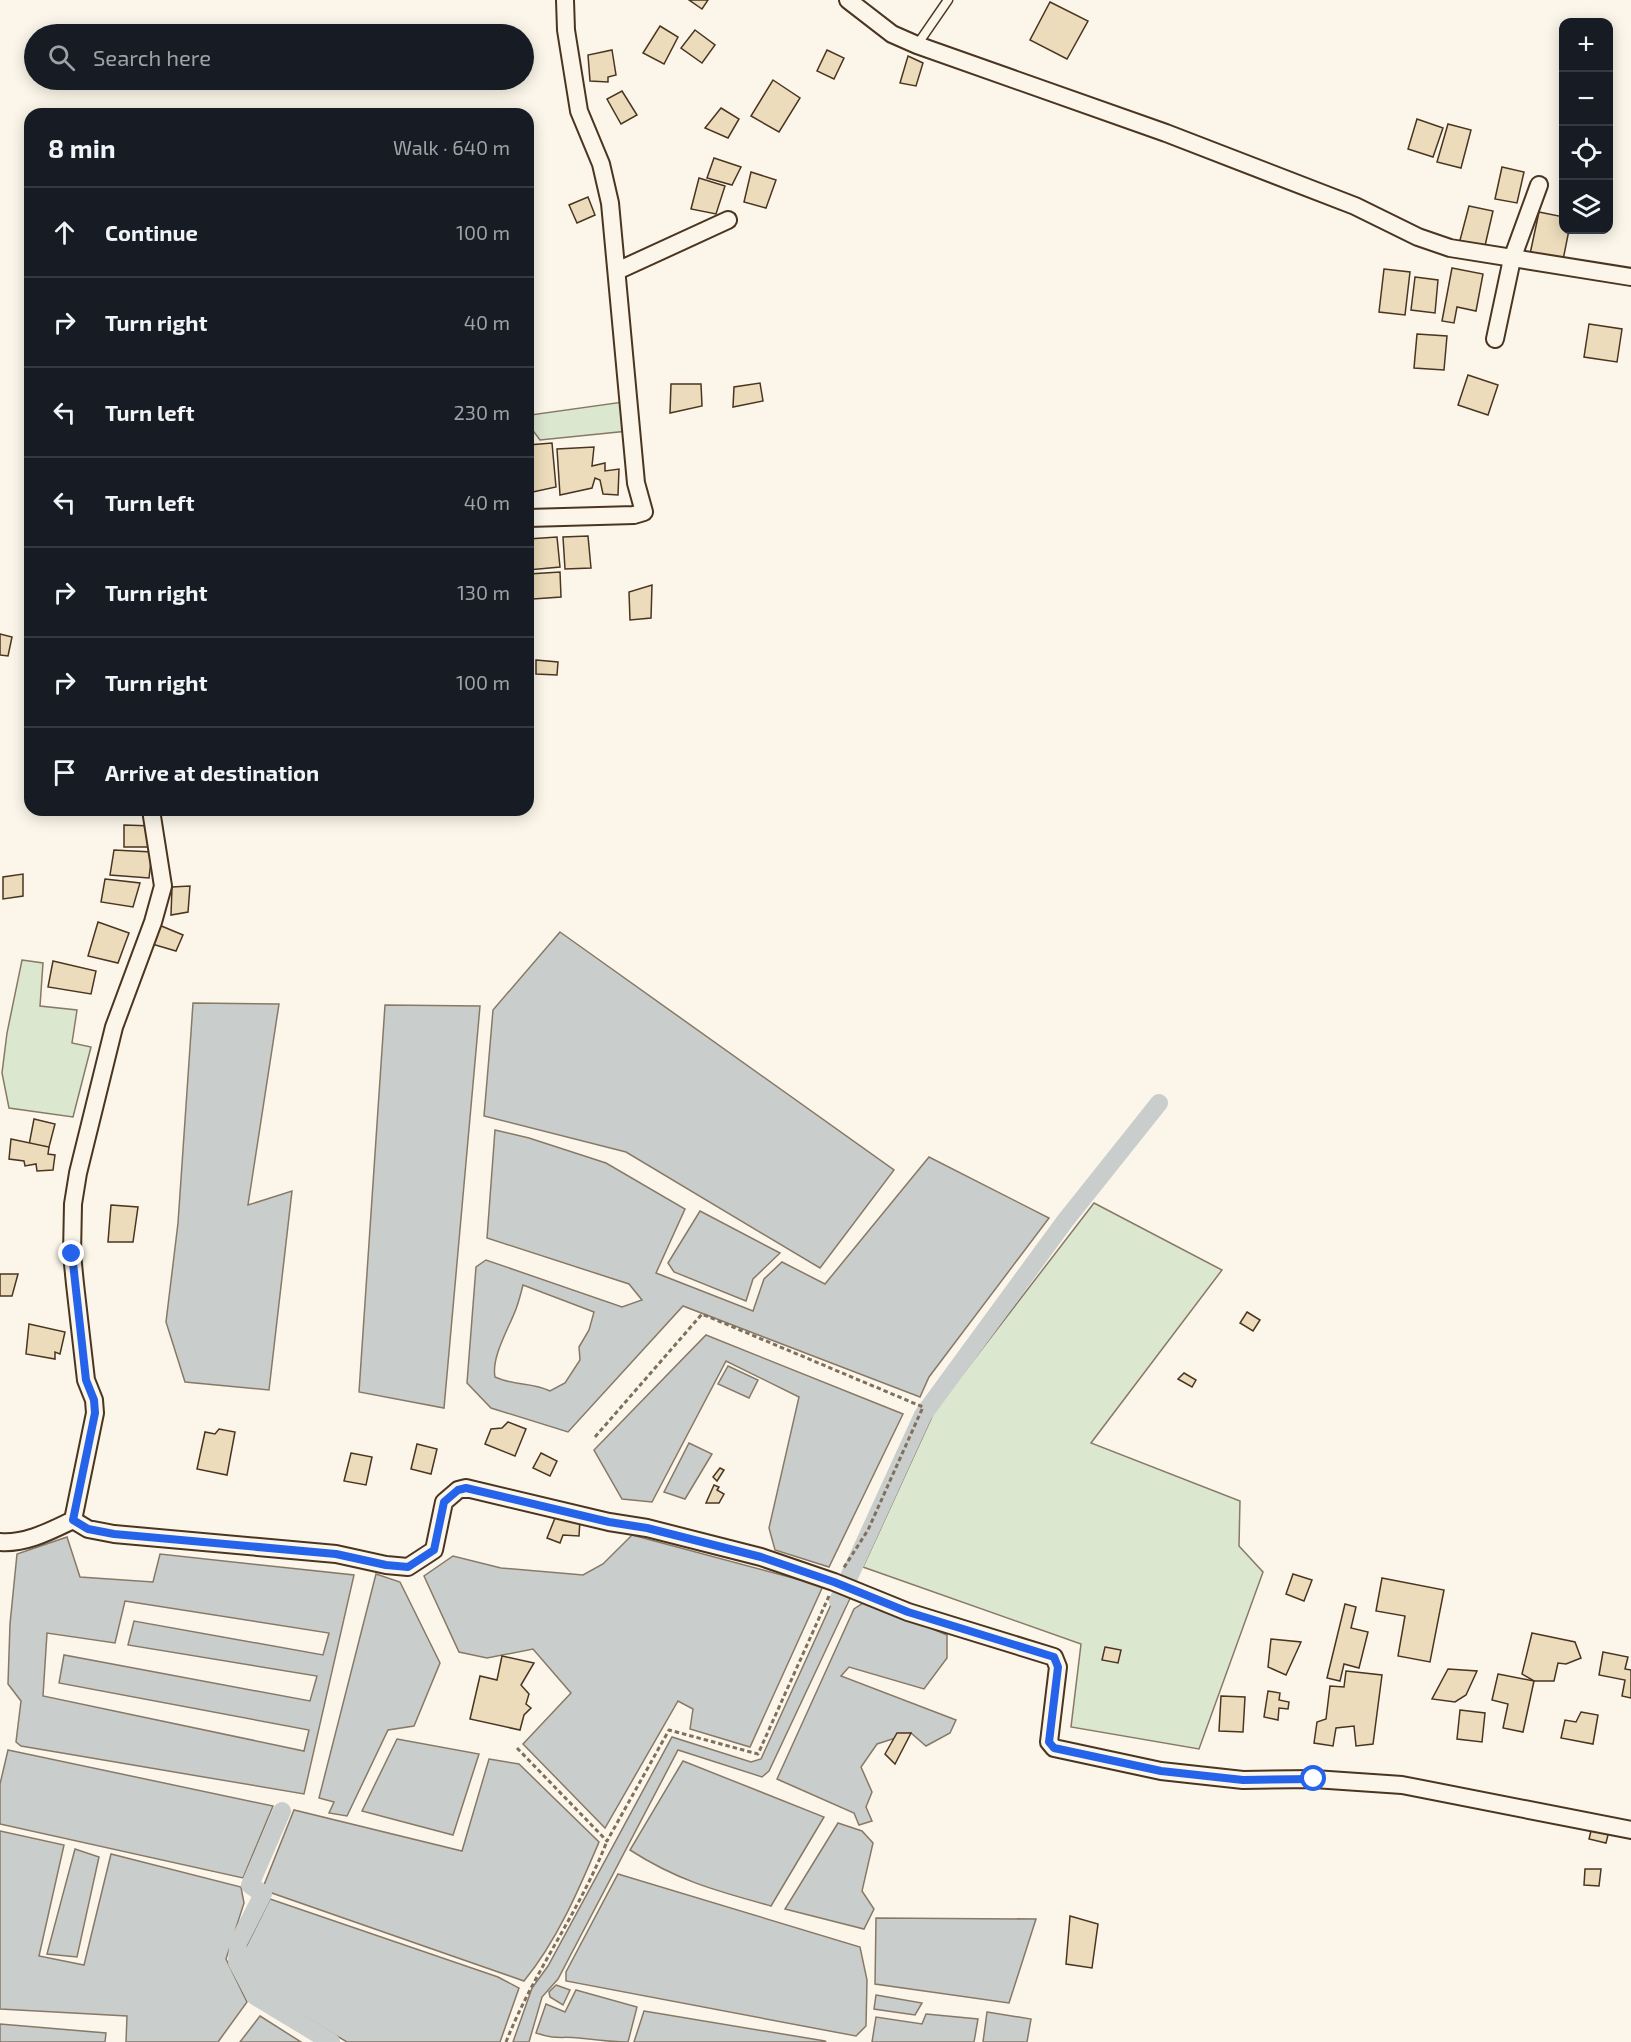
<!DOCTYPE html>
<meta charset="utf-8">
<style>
:root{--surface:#171b24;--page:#242831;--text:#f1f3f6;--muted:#9ea1a6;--line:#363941}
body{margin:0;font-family:"Exo 2",sans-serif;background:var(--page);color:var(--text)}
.controls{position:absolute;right:18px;top:18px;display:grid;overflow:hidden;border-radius:12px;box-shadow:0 3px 15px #0003}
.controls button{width:54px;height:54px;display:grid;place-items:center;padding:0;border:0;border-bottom:2px solid var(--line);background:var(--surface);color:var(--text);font:30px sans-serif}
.stop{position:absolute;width:18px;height:18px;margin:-14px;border:4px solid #2563eb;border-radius:50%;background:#fff}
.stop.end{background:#2563eb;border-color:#fff;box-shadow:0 2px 6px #0008}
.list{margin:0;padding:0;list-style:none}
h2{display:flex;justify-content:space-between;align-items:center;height:78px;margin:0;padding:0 24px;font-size:26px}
h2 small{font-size:20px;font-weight:400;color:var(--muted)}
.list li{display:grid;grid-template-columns:39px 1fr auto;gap:18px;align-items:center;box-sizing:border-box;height:90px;padding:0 24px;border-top:2px solid var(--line)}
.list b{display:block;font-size:22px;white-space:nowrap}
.list em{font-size:20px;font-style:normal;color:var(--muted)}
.icon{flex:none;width:33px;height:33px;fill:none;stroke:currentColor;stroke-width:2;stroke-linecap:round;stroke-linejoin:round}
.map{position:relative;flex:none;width:1631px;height:2042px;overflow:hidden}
.search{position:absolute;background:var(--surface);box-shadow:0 3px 15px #0003;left:24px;top:24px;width:510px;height:66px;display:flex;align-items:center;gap:15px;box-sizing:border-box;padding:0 21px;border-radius:33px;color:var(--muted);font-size:22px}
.panel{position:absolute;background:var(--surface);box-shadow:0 3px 15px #0003;left:24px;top:108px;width:510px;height:708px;border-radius:18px}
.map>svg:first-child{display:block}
.green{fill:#dce7d0;stroke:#887966;stroke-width:1.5}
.water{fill:#c9cecd;stroke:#887966;stroke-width:1.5;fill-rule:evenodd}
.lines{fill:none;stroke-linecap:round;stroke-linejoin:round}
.canal{stroke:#c9cecd;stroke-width:18}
.building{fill:#ecdcbc;stroke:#4a3520;stroke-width:1.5}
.lane-casing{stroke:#4a3520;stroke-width:11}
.street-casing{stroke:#4a3520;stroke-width:20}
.path{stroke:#7f6f5c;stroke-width:3;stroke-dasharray:4.5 3;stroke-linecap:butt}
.lane{stroke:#fbf6e9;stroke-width:8}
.street{stroke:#fbf6e9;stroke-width:16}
.route{stroke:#2563eb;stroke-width:8}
</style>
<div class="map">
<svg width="1631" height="2042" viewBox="0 0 1631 2042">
<rect width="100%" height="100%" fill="#fbf6e9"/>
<!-- green -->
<g class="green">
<polygon points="528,401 531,415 623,402 628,431 540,440 528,424"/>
<polygon points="22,960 43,963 40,1006 77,1010 72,1043 91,1047 73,1117 9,1108 2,1073 7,1033"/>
<polygon points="1094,1203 1222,1270 1091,1443 1240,1501 1239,1546 1263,1572 1199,1749 1071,1727 1081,1644 863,1567 935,1410"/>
</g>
<!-- water -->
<g class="water">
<polygon points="560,932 894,1170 820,1268 626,1152 484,1116 493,1010"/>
<polygon points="193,1003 279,1004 248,1205 292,1191 269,1390 185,1382 166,1322 178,1223"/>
<polygon points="385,1005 480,1006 444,1408 359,1392"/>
<path d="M495 1130 529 1138 606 1163 685 1209 656 1273 753 1311 764 1279 782 1262 825 1284 929 1157 1049 1218 929 1377 920 1397 683 1306 568 1432 491 1408 467 1383 476 1267 486 1260 622 1307 642 1300 629 1284 487 1238ZM523 1285 594 1312 589 1330 579 1347 580 1360 565 1383 550 1391C532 1382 514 1386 495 1377 491 1357 509 1328 516 1309 519 1301 521 1293 523 1285Z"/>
<polygon points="700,1211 780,1253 753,1279 746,1301 674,1272 668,1263"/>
<polygon points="706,1335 903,1414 829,1567 775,1550 769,1528 799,1397 726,1361 652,1502 622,1499 594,1450"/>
<polygon points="728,1366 758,1380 749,1398 718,1384"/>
<polygon points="689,1443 712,1454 685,1499 664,1492"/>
<polygon points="632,1535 823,1586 750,1747 690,1729 693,1709 678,1701 605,1828 523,1744 571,1693 533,1649 487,1658 459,1652 424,1576 453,1556 501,1568 583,1575 603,1564"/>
<path d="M67 1537 80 1577 153 1582 160 1554 354 1575 304 1794 21 1746 16 1742 21 1701 8 1684 10 1624 17 1554ZM125 1601 329 1633 323 1655 134 1621 128 1645 317 1676 310 1701 64 1655 59 1683 309 1730 304 1751 43 1696 47 1633 115 1643Z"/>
<polygon points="376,1574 400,1582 440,1663 414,1726 388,1730 347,1816 329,1813 334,1802 319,1798"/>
<polygon points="839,1587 853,1592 769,1771 762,1777 678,1750 558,1979 542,1997 529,2042 513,2042 532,1988 548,1966 672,1737 751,1762 761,1759"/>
<polygon points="866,1601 947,1635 947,1658 924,1689 849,1667 841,1676 956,1720 950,1733 926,1746 911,1733 877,1744 861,1767 872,1792 866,1807 872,1821 859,1825 854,1813 777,1779 854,1609"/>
<polygon points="397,1739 479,1754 453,1835 362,1811"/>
<polygon points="8,1750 273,1806 243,1878 0,1824 0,1784"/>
<path d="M489 1759 519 1764 599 1842C579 1889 557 1941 524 1981L269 1892 264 1885 294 1810 462 1851Z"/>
<path d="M683 1761 824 1817 771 1906C717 1891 678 1881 630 1850Z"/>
<polygon points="838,1823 862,1831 873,1843 862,1891 874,1909 864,1929 785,1909"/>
<polygon points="0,1831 64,1845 39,1956 84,1965 111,1854 241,1887 244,1903 226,1959 247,2002 218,2042 126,2042 127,2016 0,2009"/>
<polygon points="75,1849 99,1857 77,1957 47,1954"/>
<polygon points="618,1874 860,1947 867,1980 866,2026 856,2036 566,1981 566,1972"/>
<polygon points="270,1899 498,1977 519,1988 500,2042 347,2042 261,1991 242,1955"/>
<polygon points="876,1918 1036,1919 1009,2003 875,1984"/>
<polygon points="556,1985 570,1990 563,2005 550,1997 549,1992"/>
<path d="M576 1990 637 2007 628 2042C611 2042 596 2040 579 2038 560 2036 557 2040 536 2033L546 2004 565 2012Z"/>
<polygon points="876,1995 922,2003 915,2015 874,2009"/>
<polygon points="644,2011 825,2041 826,2042 634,2042"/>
<polygon points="987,2012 1031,2019 1027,2042 983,2042"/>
<polygon points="926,2014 978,2019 974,2042 872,2042 876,2017 922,2024"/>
<polygon points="260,2016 301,2042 240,2042"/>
<polygon points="0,2024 106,2033 105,2042 0,2042"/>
</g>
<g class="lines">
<!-- canal -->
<g class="canal">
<polyline points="838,1601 923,1415 1065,1221 1159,1103"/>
<polyline points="282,1811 250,1885 263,1894 238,1943 237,1962 255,1996 331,2042"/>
</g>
</g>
<!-- building -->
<g class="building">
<polygon points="689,0 708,0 702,9"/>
<polygon points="1050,2 1088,21 1067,59 1030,40"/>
<polygon points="660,26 678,37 664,64 643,53"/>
<polygon points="695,30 715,45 702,63 681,48"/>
<polygon points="612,50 616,75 608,77 608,82 590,81 588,55"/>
<polygon points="827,50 844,58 834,79 817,71"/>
<polygon points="908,56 923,63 916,86 900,83"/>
<polygon points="773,80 800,98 779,132 751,116"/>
<polygon points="622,91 637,115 621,124 607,99"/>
<polygon points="721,108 739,119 728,138 705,128"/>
<polygon points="1417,119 1443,128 1433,157 1408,149"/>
<polygon points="1448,124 1471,130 1461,168 1437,162"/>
<polygon points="714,158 741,167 732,185 707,178"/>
<polygon points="1502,167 1524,172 1517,203 1495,199"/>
<polygon points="751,172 776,180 766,208 744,202"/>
<polygon points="699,178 725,186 716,214 691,209"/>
<polygon points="588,197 595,215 577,223 569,205"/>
<polygon points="1469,206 1493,211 1484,250 1459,244"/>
<polygon points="1539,212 1564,217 1564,230 1569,230 1563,260 1530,254"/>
<polygon points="1452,268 1483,274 1476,311 1457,307 1454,323 1442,321"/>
<polygon points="1384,269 1410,272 1405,315 1379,312"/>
<polygon points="1415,277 1438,280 1435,313 1411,310"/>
<polygon points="1589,324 1622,329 1617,362 1584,357"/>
<polygon points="1417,334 1447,336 1444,370 1414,368"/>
<polygon points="1468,375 1498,385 1488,415 1458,405"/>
<polygon points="760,383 763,401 733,407 734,387"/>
<polygon points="671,384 701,384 702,406 670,413"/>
<polygon points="552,443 556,487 528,493 528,445"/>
<polygon points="594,447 592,466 605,463 605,471 619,469 618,495 603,494 600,480 595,478 592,488 560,495 557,449"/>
<polygon points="588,536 591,568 565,569 563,537"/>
<polygon points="557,537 560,567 528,570 528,539"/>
<polygon points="560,572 561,597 533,599 529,574"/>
<polygon points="652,585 651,618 630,620 629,592"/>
<polygon points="530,606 531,628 528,628 528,607"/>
<polygon points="0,634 12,637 8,656 0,655"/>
<polygon points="536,660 558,662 557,675 536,674"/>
<polygon points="124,825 153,826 151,847 124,847"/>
<polygon points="114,850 152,852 149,878 110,875"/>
<polygon points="23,874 23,896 3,899 3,877"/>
<polygon points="105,879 140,883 133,907 101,902"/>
<polygon points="190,886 188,912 171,915 172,887"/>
<polygon points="98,922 129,933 118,963 88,956"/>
<polygon points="159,925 183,935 176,951 152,944"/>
<polygon points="53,961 96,971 91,994 48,987"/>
<polygon points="34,1119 55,1124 49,1147 29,1145"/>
<polygon points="11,1139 49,1147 48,1154 55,1155 53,1170 37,1171 36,1164 25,1166 24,1161 9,1159"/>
<polygon points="111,1205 138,1207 133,1242 108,1242"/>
<polygon points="0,1274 18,1274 12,1296 0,1296"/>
<polygon points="1247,1312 1260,1320 1253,1331 1240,1323"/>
<polygon points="29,1324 65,1332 60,1354 55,1352 55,1359 26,1354"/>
<polygon points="1184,1373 1196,1380 1192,1387 1178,1379"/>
<polygon points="508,1422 526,1429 515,1456 485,1444 491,1429 502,1428"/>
<polygon points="219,1429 235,1432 227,1475 197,1469 205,1432 215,1434"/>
<polygon points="417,1444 437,1449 431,1474 411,1469"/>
<polygon points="351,1453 372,1457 366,1485 344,1481"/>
<polygon points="541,1453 557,1461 550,1476 533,1468"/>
<polygon points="720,1468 724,1470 717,1481 713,1477"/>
<polygon points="714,1485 719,1487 717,1490 724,1494 719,1503 706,1503"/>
<polygon points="555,1518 580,1520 579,1536 563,1535 560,1543 547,1538"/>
<polygon points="1293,1574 1312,1580 1304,1601 1286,1594"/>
<polygon points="1382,1578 1444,1590 1430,1662 1398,1656 1405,1616 1376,1611"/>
<polygon points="1345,1604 1356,1607 1351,1628 1368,1632 1359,1668 1344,1664 1340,1681 1327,1678"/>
<polygon points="1532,1633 1575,1642 1581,1658 1566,1664 1558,1663 1554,1681 1534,1681 1522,1674"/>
<polygon points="1271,1639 1301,1642 1286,1675 1268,1667"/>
<polygon points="1105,1647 1121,1650 1118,1663 1102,1660"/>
<polygon points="1603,1652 1628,1657 1625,1669 1631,1670 1631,1698 1622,1696 1625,1680 1599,1675"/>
<polygon points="502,1656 534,1663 521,1685 529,1694 526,1704 531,1708 524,1715 520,1730 470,1719 480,1676 497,1680"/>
<polygon points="1448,1669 1477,1671 1466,1695 1455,1702 1432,1699"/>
<polygon points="1346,1671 1382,1675 1373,1744 1356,1746 1354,1726 1336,1728 1333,1746 1314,1743 1317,1722 1326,1719 1330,1686 1344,1687"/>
<polygon points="1498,1674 1534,1681 1523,1732 1503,1728 1508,1704 1492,1700"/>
<polygon points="1268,1691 1280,1693 1279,1700 1289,1702 1288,1709 1279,1708 1278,1720 1264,1717"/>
<polygon points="1221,1696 1245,1697 1243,1732 1219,1731"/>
<polygon points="1460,1710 1485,1713 1482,1742 1457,1739"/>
<polygon points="1581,1712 1598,1715 1593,1744 1561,1738 1565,1720 1576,1722"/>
<polygon points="897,1733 911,1733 895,1764 885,1754"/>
<polygon points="1593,1823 1610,1827 1606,1843 1589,1839"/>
<polygon points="1585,1869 1601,1869 1599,1886 1584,1885"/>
<polygon points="1070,1916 1098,1924 1092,1968 1066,1964"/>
</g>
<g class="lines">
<defs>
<polyline id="lane" points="917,45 948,0"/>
<g id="street">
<polyline points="848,0 892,34 917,45 1166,133 1355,206 1418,237 1450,248 1631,277"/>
<polyline points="617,271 728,220"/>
<polyline points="1495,339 1512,259 1539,185"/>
<polyline points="528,518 634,515 644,512 636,483 610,203 601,164 579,111 566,30 565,0"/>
<polyline points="73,1520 88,1529 114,1534 336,1554 386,1565 408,1567 434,1550 444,1502 458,1490 466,1488 609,1522 647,1528 761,1557 834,1582 908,1612 1054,1657 1058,1667 1049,1742 1054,1748 1161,1771 1243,1780 1314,1779 1402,1785 1631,1830"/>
<path d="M0 1542C26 1544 50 1531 73 1520L95 1413 94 1400 86 1380 75 1284 72 1254 73 1204 78 1173 114 1027 153 922 163 886 151 810"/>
</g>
</defs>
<!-- lane casing -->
<use href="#lane" class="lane-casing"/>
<!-- street casing -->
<use href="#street" class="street-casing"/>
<!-- path -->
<g class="path">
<polyline points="595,1437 702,1314 923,1407 868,1530 843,1569"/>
<polyline points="517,1748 607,1841 669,1730 758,1754 829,1596"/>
<path d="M506 2042C534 1971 580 1911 607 1841"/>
</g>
<!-- lane -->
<use href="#lane" class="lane"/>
<!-- street -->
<use href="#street" class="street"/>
</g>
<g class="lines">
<!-- route -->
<polyline class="route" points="72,1254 86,1380 94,1400 95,1413 73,1520 88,1529 114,1534 336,1554 386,1565 408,1567 434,1550 444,1502 458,1490 466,1488 609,1522 647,1528 761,1557 834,1582 908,1612 1054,1657 1058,1667 1049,1742 1054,1748 1161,1771 1243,1780 1314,1779"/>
</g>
</svg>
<div class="controls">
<button>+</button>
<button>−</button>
<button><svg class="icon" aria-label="locate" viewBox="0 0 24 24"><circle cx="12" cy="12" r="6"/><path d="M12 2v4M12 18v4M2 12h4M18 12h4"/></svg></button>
<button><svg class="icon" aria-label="layers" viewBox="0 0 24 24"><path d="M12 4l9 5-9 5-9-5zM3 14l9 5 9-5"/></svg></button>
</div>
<div class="stop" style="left:1314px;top:1779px"></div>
<div class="stop end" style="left:72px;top:1254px"></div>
<div class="search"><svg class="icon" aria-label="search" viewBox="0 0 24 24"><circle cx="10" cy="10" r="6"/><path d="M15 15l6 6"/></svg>Search here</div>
<section class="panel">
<h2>8 min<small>Walk · 640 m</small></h2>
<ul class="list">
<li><svg class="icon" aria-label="ahead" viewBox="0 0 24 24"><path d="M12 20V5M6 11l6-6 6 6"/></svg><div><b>Continue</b></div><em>100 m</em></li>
<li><svg class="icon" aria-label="right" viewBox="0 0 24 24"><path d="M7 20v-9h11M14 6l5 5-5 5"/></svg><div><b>Turn right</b></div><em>40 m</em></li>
<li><svg class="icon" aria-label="left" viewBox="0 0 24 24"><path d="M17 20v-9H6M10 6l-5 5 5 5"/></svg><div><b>Turn left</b></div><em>230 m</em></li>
<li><svg class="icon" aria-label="left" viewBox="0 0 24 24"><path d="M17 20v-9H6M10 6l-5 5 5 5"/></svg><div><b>Turn left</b></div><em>40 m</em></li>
<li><svg class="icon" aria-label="right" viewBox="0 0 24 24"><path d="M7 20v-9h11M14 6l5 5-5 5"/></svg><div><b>Turn right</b></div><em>130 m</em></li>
<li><svg class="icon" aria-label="right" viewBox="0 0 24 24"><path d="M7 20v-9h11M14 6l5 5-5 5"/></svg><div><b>Turn right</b></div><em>100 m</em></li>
<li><svg class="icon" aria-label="arrive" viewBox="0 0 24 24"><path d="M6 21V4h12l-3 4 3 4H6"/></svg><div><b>Arrive at destination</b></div></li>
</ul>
</section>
</div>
